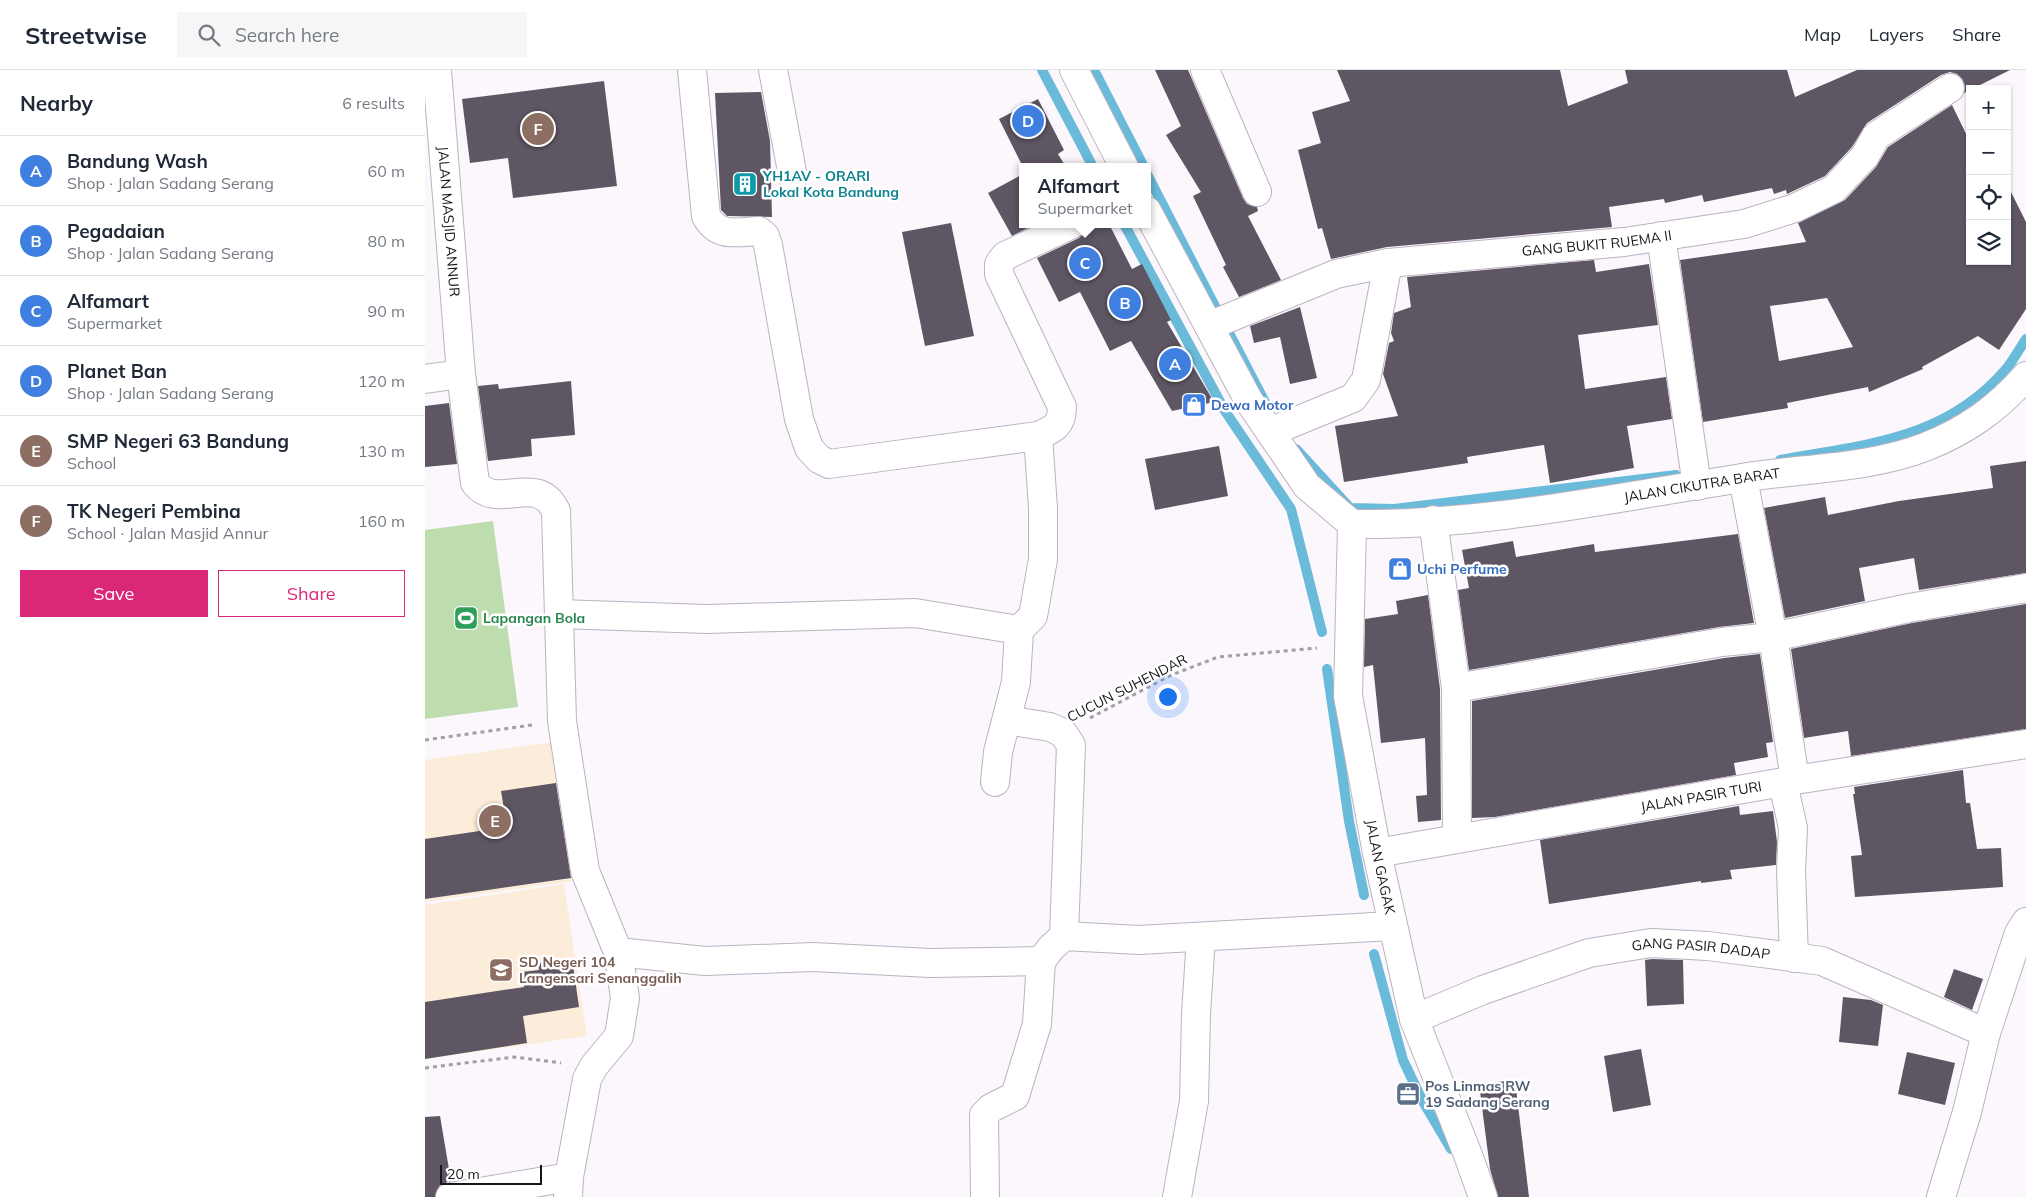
<!DOCTYPE html>
<meta charset="utf-8">
<style>
:root{--surface:#fff;--page:#f6f6f7;--text:#1f2937;--muted:#747a83;--line:#e0e1e3;--accent:#db2777}
body{margin:0;font-family:Mulish,sans-serif;background:var(--page);color:var(--text)}
.controls{position:absolute;right:15px;top:15px;display:grid;overflow:hidden;border-radius:0px;box-shadow:0 1px 4px #0004}
.controls button{width:45px;height:45px;display:grid;place-items:center;padding:0;border:0;border-bottom:1px solid var(--line);background:var(--surface);color:var(--text);font:25px sans-serif}
.scale{position:absolute;left:15px;bottom:12px;width:102px;box-sizing:border-box;padding-left:5px;border:2px solid #18151a;border-top:0;font-size:14px;line-height:18px;white-space:nowrap;color:#18151a;-webkit-text-stroke:4px #fff;paint-order:stroke}
.you{position:absolute;left:742px;top:626px;width:18px;height:18px;margin:-12px;border:4px solid #fff;border-radius:50%;background:#1a73e8;box-shadow:0 0 0 8px #1a73e833}
.badge{display:grid;place-items:center;width:32px;height:32px;border-radius:50%;background:var(--accent);color:#fff;font-size:16px;font-weight:700}
.pin{position:absolute;translate:-50% -50%;border:2px solid #fff;box-shadow:0 1px 5px #0006}
.popup{position:absolute;left:594px;top:93px;width:132px;height:65px;box-sizing:border-box;display:grid;place-content:center;border-radius:0px;background:var(--surface);filter:drop-shadow(0 1px 4px #0005);font-size:16px;white-space:nowrap;color:var(--muted)}
.popup b{font-size:19px;color:var(--text)}
.popup::after{content:'';position:absolute;left:50%;top:100%;margin-left:-10px;border:10px solid transparent;border-top-color:var(--surface)}
.list{margin:0;padding:0;list-style:none}
h2{display:flex;justify-content:space-between;align-items:center;height:65px;margin:0;padding:0 20px;font-size:21px}
h2 small{font-size:16px;font-weight:400;color:var(--muted)}
.list li{display:grid;grid-template-columns:32px 1fr auto;gap:15px;align-items:center;box-sizing:border-box;height:70px;padding:0 20px;border-top:1px solid var(--line)}
.list b{display:block;font-size:19px;white-space:nowrap}
.list p{margin:0;font-size:16px;white-space:nowrap;color:var(--muted)}
.list em{font-size:16px;font-style:normal;color:var(--muted)}
.actions{display:flex;gap:10px;padding:15px 20px}
.actions a{flex:1;padding:11px 0;border:1px solid var(--accent);border-radius:0px;text-align:center;font-size:18px;color:var(--accent)}
.actions .main{background:var(--accent);color:#fff}
.icon{flex:none;width:28px;height:28px;fill:none;stroke:currentColor;stroke-width:2;stroke-linecap:round;stroke-linejoin:round}
.map{position:relative;flex:none;width:1601px;height:1127px;overflow:hidden}
header{display:flex;align-items:center;gap:30px;box-sizing:border-box;height:70px;padding:0 25px;background:var(--surface);border-bottom:1px solid var(--line)}
header strong{font-size:24px}
nav{display:flex;gap:28px;margin-inline-start:auto;font-size:18px}
.search{width:350px;height:45px;background:var(--page);display:flex;align-items:center;gap:12px;box-sizing:border-box;padding:0 18px;border-radius:0px;color:var(--muted);font-size:19px}
main{display:flex}
aside{flex:1;background:var(--surface)}
.map>svg:first-child{display:block}
.education{fill:#fcedda}
.green{fill:#beddaf}
.lines{fill:none;stroke-linecap:round;stroke-linejoin:round}
.stream{stroke:#6abad9;stroke-width:10}
.building{fill:#5e5662;fill-rule:evenodd}
.minor-casing{stroke:#bcb2c1;stroke-width:30}
.major-casing{stroke:#bcb2c1;stroke-width:30}
.path{stroke:#a29ea4;stroke-width:3;stroke-dasharray:4 4;stroke-linecap:butt}
.minor{stroke:#fff;stroke-width:28}
.major{stroke:#fff;stroke-width:28}
.labels{text-anchor:middle;dominant-baseline:central;stroke-width:5;stroke-linejoin:round;paint-order:stroke}
.culture-label{font-size:14px;font-weight:bold;fill:#0d838f;stroke:#fff;text-anchor:start}
.street-label{font-size:14px;fill:#18151a;stroke:#fff}
.shop-label{font-size:14px;font-weight:bold;fill:#366cbe;stroke:#fff;text-anchor:start}
.leisure-label{font-size:14px;font-weight:bold;fill:#27864d;stroke:#fff;text-anchor:start}
.education-label{font-size:14px;font-weight:bold;fill:#785e54;stroke:#fff;text-anchor:start}
.service-label{font-size:14px;font-weight:bold;fill:#4e5e75;stroke:#fff;text-anchor:start}
</style>
<header>
<strong>Streetwise</strong>
<div class="search"><svg class="icon" aria-label="search" viewBox="0 0 24 24"><circle cx="10" cy="10" r="6"/><path d="M15 15l6 6"/></svg>Search here</div>
<nav><a>Map</a><a>Layers</a><a>Share</a></nav>
</header>
<main>
<aside>
<h2>Nearby<small>6 results</small></h2>
<ul class="list">
<li><span class="badge" style="background:#3f7fe0">A</span><div><b>Bandung Wash</b><p>Shop · Jalan Sadang Serang</p></div><em>60 m</em></li>
<li><span class="badge" style="background:#3f7fe0">B</span><div><b>Pegadaian</b><p>Shop · Jalan Sadang Serang</p></div><em>80 m</em></li>
<li><span class="badge" style="background:#3f7fe0">C</span><div><b>Alfamart</b><p>Supermarket</p></div><em>90 m</em></li>
<li><span class="badge" style="background:#3f7fe0">D</span><div><b>Planet Ban</b><p>Shop · Jalan Sadang Serang</p></div><em>120 m</em></li>
<li><span class="badge" style="background:#8d6e63">E</span><div><b>SMP Negeri 63 Bandung</b><p>School</p></div><em>130 m</em></li>
<li><span class="badge" style="background:#8d6e63">F</span><div><b>TK Negeri Pembina</b><p>School · Jalan Masjid Annur</p></div><em>160 m</em></li>
</ul>
<div class="actions"><a class="main">Save</a><a>Share</a></div>
</aside>
<div class="map">
<svg width="1601" height="1127" viewBox="0 0 1601 1127">
<rect width="100%" height="100%" fill="#fbf7fd"/>
<!-- education -->
<g class="education">
<polygon points="128,672 149,811 0,832 0,690"/>
<polygon points="139,814 162,966 0,989 0,835"/>
</g>
<!-- green -->
<polygon class="green" points="68,451 93,637 0,649 0,460"/>
<g class="lines">
<!-- stream -->
<g class="stream">
<polyline points="617,0 668,97"/>
<polyline points="669,0 719,97"/>
<polyline points="722,104 795,246"/>
<polyline points="699,154 800,341 866,439 897,562"/>
<polyline points="802,259 842,336"/>
<polyline points="871,379 925,438 969,439 1251,405"/>
<path d="M1355 390C1442 374 1521 370 1582 298 1589 289 1595 278 1601 269"/>
<polyline points="902,599 924,751 939,825"/>
<polyline points="949,884 978,990 997,1030 1026,1079"/>
</g>
</g>
<!-- building -->
<g class="building">
<polygon points="730,0 763,0 818,128 822,134 832,137 833,141 823,146 856,210 814,227 798,197 801,195 768,126 776,122 741,65 756,56"/>
<polygon points="912,0 1135,0 1143,36 1203,13 1200,0 1362,0 1370,27 1432,0 1585,0 1539,23 1538,10 1532,4 1525,2 1516,5 1442,53 1427,77 1400,106 1362,124 1361,120 1349,124 1347,118 1279,132 1277,125 1240,133 1239,129 1184,137 1187,157 962,177 906,189 897,158 893,159 873,80 896,73 887,42 925,31"/>
<polygon points="179,11 192,116 88,128 83,88 45,93 37,29"/>
<polygon points="336,22 345,71 347,147 302,146 296,140 290,23"/>
<polygon points="613,29 639,80 633,84 641,97 598,97 574,49"/>
<path d="M1527 35 1545 72V191H1582V114L1601 152V239L1574 280 1553 266 1497 297 1498 299 1444 322 1443 317 1362 333 1363 338 1278 352 1255 190 1381 172 1373 153 1420 130 1451 97 1463 77ZM1402 228 1428 277 1354 291 1345 236Z"/>
<polygon points="598,104 598,154 610,154 587,166 563,123"/>
<polygon points="526,153 549,266 500,276 477,162"/>
<polygon points="662,154 684,154 707,199 717,194 746,250 742,252 789,332 747,341 706,271 685,281 655,222 634,232 612,188 654,168 660,162"/>
<polygon points="1169,190 1171,202 1224,194 1233,255 1153,265 1160,319 1241,307 1247,349 1202,356 1209,398 1125,413 1119,375 1042,387 1043,393 919,412 910,356 973,346 958,304 964,273 969,271 966,263 969,243 986,237 982,207"/>
<polygon points="875,237 892,308 865,314 855,267 829,273 825,256"/>
<polygon points="146,311 150,365 106,369 107,386 63,391 53,316 73,314 74,319"/>
<polygon points="24,333 32,394 0,397 0,336"/>
<polygon points="794,376 803,426 730,440 720,389"/>
<polygon points="1601,391 1601,503 1494,520 1489,488 1434,498 1440,531 1360,548 1339,438 1400,427 1403,445 1474,431 1568,418 1565,396"/>
<polygon points="1313,464 1329,553 1294,557 1044,600 1033,520 1044,518 1037,480 1088,471 1091,487 1169,474 1170,482"/>
<polygon points="1003,525 1015,619 1016,750 993,752 991,726 1002,725 1000,668 956,673 948,595 939,597 940,549 973,544 971,531"/>
<polygon points="1601,534 1601,659 1426,686 1423,661 1379,668 1366,579 1487,553"/>
<polygon points="1335,584 1348,672 1341,673 1343,687 1309,693 1311,705 1070,747 1047,748 1047,631 1299,588"/>
<polygon points="1538,700 1541,733 1545,733 1552,779 1576,778 1578,817 1430,827 1426,786 1437,785 1428,724 1430,724 1429,717"/>
<polygon points="131,713 146,808 0,829 0,769 82,757 76,721"/>
<polygon points="1314,736 1315,745 1348,741 1352,772 1351,795 1305,800 1307,809 1276,813 1276,811 1124,834 1115,770"/>
<polygon points="147,888 154,937 98,946 102,973 0,989 0,932 99,917 97,902 114,900 113,893"/>
<polygon points="1227,889 1258,890 1259,934 1222,936 1220,890"/>
<polygon points="1529,899 1558,909 1547,940 1519,927"/>
<polygon points="1418,927 1446,930 1458,935 1453,976 1414,972"/>
<polygon points="1216,979 1226,1035 1188,1042 1179,986"/>
<polygon points="1482,982 1530,993 1520,1035 1473,1024"/>
<polygon points="1090,1010 1104,1127 1073,1127 1065,1099 1054,1014"/>
<polygon points="15,1046 26,1111 15,1115 10,1127 0,1127 0,1047"/>
</g>
<g class="lines">
<defs>
<g id="minor">
<path id="s1" d="M12 0 36 304 50 413C73 442 112 401 131 441L137 651 160 801 193 882 200 928 194 966 169 996 162 1009 144 1107 143 1127"/>
<path d="M267 0 281 146C293 168 312 162 334 161L340 166 343 175 374 349 384 378 394 389 404 394 613 366C629 359 637 355 637 337L574 204V194L580 186 647 154"/>
<polyline points="348,0 368,107"/>
<polyline points="780,0 832,122"/>
<polyline points="1236,166 1272,416"/>
<path id="s2" d="M784 256 911 204 963 193 1199 172 1319 154 1370 138 1409 119 1440 86 1451 66 1525 18"/>
<polyline points="0,309 36,304"/>
<polyline points="845,362 928,328 941,310 963,193"/>
<polyline points="1318,408 1348,567 1370,710"/>
<polyline points="1008,450 1031,618 1297,572 1348,567 1484,538 1601,518"/>
<path id="s3" d="M927 454 923 626 952 783 989 949 1043 1085 1058 1127"/>
<polyline points="134,544 282,549 490,543 594,560"/>
<polyline points="1031,618 1032,768"/>
<polyline points="582,650 625,657 638,663 646,675 639,866"/>
<polyline points="570,712 573,682 591,612 594,560 608,546 618,489 618,438 613,366"/>
<polyline points="1358,713 1368,758 1366,801 1369,888"/>
<path id="s4" d="M952 783 1370 710 1601 674"/>
<polyline points="193,882 280,891 388,887 505,893 616,891"/>
<path id="s5" d="M989 949 1058 920 1164 883 1226 873 1283 876 1397 891 1561 963"/>
<polyline points="25,1127 144,1107"/>
<polyline points="560,1127 559,1045 566,1038 590,1026 612,954 616,891 626,878 639,866 714,870 967,856"/>
<polyline points="752,1127 769,1031 771,944 776,867"/>
<polyline points="1516,1127 1542,1042 1561,963 1594,863 1601,852"/>
</g>
<g id="major">
<polyline points="649,0 699,97"/>
<path id="s6" d="M722 141 824 331 882 416 927 454C1059 456 1187 428 1317 408 1377 398 1443 399 1500 377 1541 361 1572 339 1601 306"/>
</g>
</defs>
<!-- minor casing -->
<use href="#minor" class="minor-casing"/>
<!-- major casing -->
<use href="#major" class="major-casing"/>
<!-- path -->
<g class="path">
<polyline points="665,648 744,606 793,587 892,578"/>
<polyline points="0,670 107,655"/>
<polyline points="0,998 89,987 136,993"/>
</g>
<!-- minor -->
<use href="#minor" class="minor"/>
<!-- major -->
<use href="#major" class="major"/>
</g>
<!-- icons -->
<defs>
<symbol id="building-square" viewBox="-11 -11 22 22"><rect x="-9" y="-9" width="18" height="18" rx="4" fill="#0f9aa8" stroke="#fff"/><path d="M-4-6H4V6H1V3H-1V6H-4ZM-2.5-4.3h1.7v1.8h-1.7ZM.8-4.3h1.7v1.8H.8ZM-2.5-1h1.7V.8h-1.7ZM.8-1h1.7V.8H.8Z" fill="#fff"/></symbol>
<symbol id="shop-square" viewBox="-11 -11 22 22"><rect x="-9" y="-9" width="18" height="18" rx="4" fill="#3f7fe0" stroke="#fff"/><path d="M-5-2.5h2.3a2.7 3.5 0 0 1 5.4 0H5L5.5 6h-11ZM-1.5-2.5h3a1.5 2.3 0 0 0-3 0Z" fill="#fff"/></symbol>
<symbol id="stadium-square" viewBox="-11 -11 22 22"><rect x="-9" y="-9" width="18" height="18" rx="4" fill="#2e9e5b" stroke="#fff"/><path d="M0-5a6.5 5 0 1 0 0 10a6.5 5 0 1 0 0-10ZM-3.5-1.8h7v3.6h-7Z" fill="#fff"/></symbol>
<symbol id="school-square" viewBox="-11 -11 22 22"><rect x="-9" y="-9" width="18" height="18" rx="4" fill="#8d6e63" stroke="#fff"/><path d="M0-5L7-2L0 1L-7-2ZM-4 1L0 2.5L4 1V4Q0 6-4 4Z" fill="#fff"/></symbol>
<symbol id="office-square" viewBox="-11 -11 22 22"><rect x="-9" y="-9" width="18" height="18" rx="4" fill="#5c6f8a" stroke="#fff"/><path d="M-6-3h4V-5.5h4V-3h4V5H-6ZM-1-4.5V-3h2v-1.5ZM-6 0V1H6V0Z" fill="#fff"/></symbol>
</defs>
<g fill-rule="evenodd">
<use href="#building-square" x="306" y="100" width="28" height="28"/>
<use href="#shop-square" x="755" y="321" width="28" height="28"/>
<use href="#shop-square" x="961" y="485" width="28" height="28"/>
<use href="#stadium-square" x="27" y="534" width="28" height="28"/>
<use href="#school-square" x="62" y="886" width="28" height="28"/>
<use href="#office-square" x="969" y="1010" width="28" height="28"/>
</g>
<g class="labels">
<!-- culture labels -->
<g class="culture-label">
<text x="338" y="106">YH1AV - ORARI<tspan x="338" dy="16">Lokal Kota Bandung</tspan></text>
</g>
<!-- street labels -->
<g class="street-label">
<text stroke="none"><textPath href="#s1" startOffset="152">JALAN MASJID ANNUR</textPath></text>
<text stroke="none"><textPath href="#s2" startOffset="400">GANG BUKIT RUEMA II</textPath></text>
<text stroke="none"><textPath href="#s6" startOffset="730">JALAN CIKUTRA BARAT</textPath></text>
<text transform="translate(702 618) rotate(-27)">CUCUN SUHENDAR</text>
<text stroke="none"><textPath href="#s4" startOffset="329">JALAN PASIR TURI</textPath></text>
<text stroke="none"><textPath href="#s3" startOffset="346">JALAN GAGAK</textPath></text>
<text stroke="none"><textPath href="#s5" startOffset="300">GANG PASIR DADAP</textPath></text>
</g>
<!-- shop labels -->
<g class="shop-label">
<text x="786" y="335">Dewa Motor</text>
<text x="992" y="499">Uchi Perfume</text>
</g>
<!-- leisure labels -->
<g class="leisure-label">
<text x="58" y="548">Lapangan Bola</text>
</g>
<!-- education labels -->
<g class="education-label">
<text x="94" y="892">SD Negeri 104<tspan x="94" dy="16">Langensari Senanggalih</tspan></text>
</g>
<!-- service labels -->
<g class="service-label">
<text x="1000" y="1016">Pos Linmas RW<tspan x="1000" dy="16">19 Sadang Serang</tspan></text>
</g>
</g>
</svg>
<div class="controls">
<button>+</button>
<button>−</button>
<button><svg class="icon" aria-label="locate" viewBox="0 0 24 24"><circle cx="12" cy="12" r="6"/><path d="M12 2v4M12 18v4M2 12h4M18 12h4"/></svg></button>
<button><svg class="icon" aria-label="layers" viewBox="0 0 24 24"><path d="M12 4l9 5-9 5-9-5zM3 14l9 5 9-5"/></svg></button>
</div>
<div class="scale">20 m</div>
<div class="you"></div>
<div class="pin badge" style="left:750px;top:294px;background:#3f7fe0">A</div>
<div class="pin badge" style="left:700px;top:233px;background:#3f7fe0">B</div>
<div class="pin badge" style="left:660px;top:193px;background:#3f7fe0">C</div>
<div class="popup"><b>Alfamart</b>Supermarket</div>
<div class="pin badge" style="left:603px;top:51px;background:#3f7fe0">D</div>
<div class="pin badge" style="left:70px;top:751px;background:#8d6e63">E</div>
<div class="pin badge" style="left:113px;top:59px;background:#8d6e63">F</div>
</div>
</main>
